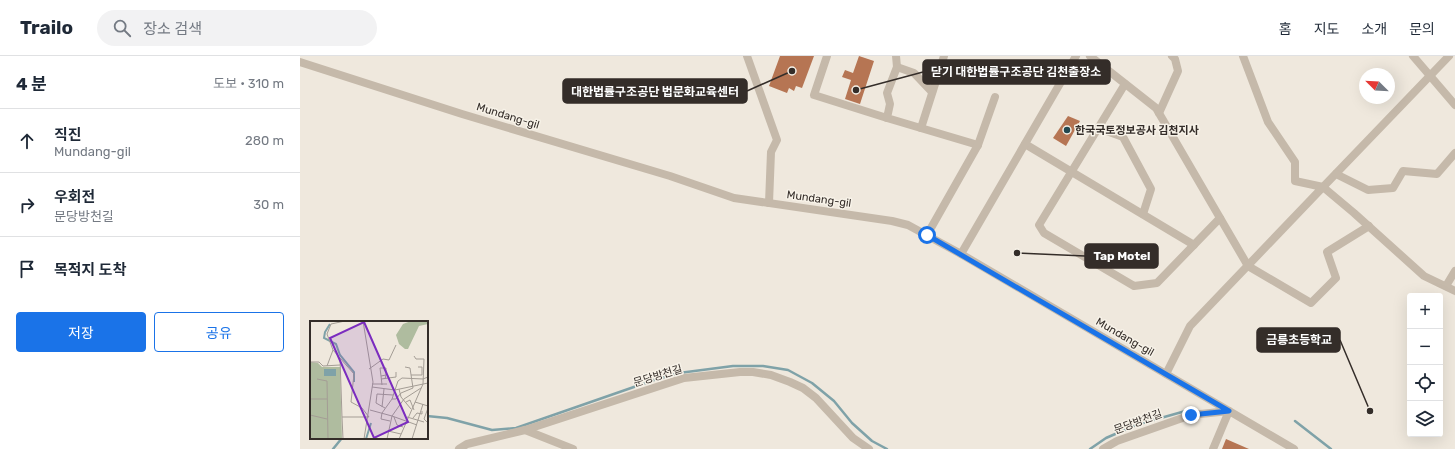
<!DOCTYPE html>
<html lang="ko">
<meta charset="utf-8">
<style>
:root{--surface:#fff;--page:#f2f2f3;--text:#1f2937;--muted:#747a83;--line:#e0e1e3;--accent:#1a73e8}
body{margin:0;font-family:Rubik,"Noto Sans KR",sans-serif;background:var(--page);color:var(--text)}
.controls{position:absolute;right:12px;bottom:12px;display:grid;overflow:hidden;border-radius:4px;box-shadow:0 4px 16px #0002}
.controls button{width:36px;height:36px;display:grid;place-items:center;padding:0;border:0;border-bottom:1px solid var(--line);background:var(--surface);color:var(--text);font:20px sans-serif}
.compass{position:absolute;left:1059px;top:12px;width:36px;height:36px;border-radius:50%;background:var(--surface);box-shadow:0 4px 16px #0002;rotate:294deg}
.stop{position:absolute;width:12px;height:12px;margin:-9px;border:3px solid #1a73e8;border-radius:50%;background:#fff}
.stop.end{background:#1a73e8;border-color:#fff;box-shadow:0 1px 4px #0008}
.list{margin:0;padding:0;list-style:none}
h2{display:flex;justify-content:space-between;align-items:center;height:52px;margin:0;padding:0 16px;font-size:17px}
h2 small{font-size:13px;font-weight:400;color:var(--muted)}
.list li{display:grid;grid-template-columns:26px 1fr auto;gap:12px;align-items:center;box-sizing:border-box;height:64px;padding:0 16px;border-top:1px solid var(--line)}
.list b{display:block;font-size:15px;white-space:nowrap}
.list p{margin:0;font-size:13px;white-space:nowrap;color:var(--muted)}
.list em{font-size:13px;font-style:normal;color:var(--muted)}
.actions{display:flex;gap:8px;padding:12px 16px}
.actions a{flex:1;padding:9px 0;border:1px solid var(--accent);border-radius:4px;text-align:center;font-size:14px;color:var(--accent)}
.actions .main{background:var(--accent);color:#fff}
.icon{flex:none;width:22px;height:22px;fill:none;stroke:currentColor;stroke-width:2;stroke-linecap:round;stroke-linejoin:round}
.map{position:relative;flex:none;width:1155px;height:393px;overflow:hidden}
header{display:flex;align-items:center;gap:24px;box-sizing:border-box;height:56px;padding:0 20px;background:var(--surface);border-bottom:1px solid var(--line)}
header strong{font-size:19px}
nav{display:flex;gap:22px;margin-inline-start:auto;font-size:14px}
.search{width:280px;height:36px;background:var(--page);display:flex;align-items:center;gap:10px;box-sizing:border-box;padding:0 14px;border-radius:22px;color:var(--muted);font-size:15px}
main{display:flex}
aside{flex:1;background:var(--surface)}
.map>svg:first-child{display:block}
.lines{fill:none;stroke-linecap:round;stroke-linejoin:round}
.stream{stroke:#7fa2a8;stroke-width:2.5}
.building{fill:#b67553}
.minor{stroke:#c5b9aa;stroke-width:8}
.route{stroke:#1a73e8;stroke-width:5}
.poi-dot{fill:#234850;stroke:#f7f2e8;stroke-width:1.5}
.labels{text-anchor:middle;dominant-baseline:central;stroke-width:3;stroke-linejoin:round;paint-order:stroke}
.street-label{font-size:11px;fill:#342d29;stroke:#f7f2e8}
.poi-label{font-size:11px;font-weight:bold;fill:#342d29;stroke:#f7f2e8;text-anchor:start}
.inset-river{fill:none;stroke:#7fa2a8;stroke-width:2}
.inset-road{fill:none;stroke:#a49d95;stroke-width:1}
.view{fill:#7b2cbf;fill-opacity:0.15;stroke:#7b2cbf;stroke-width:2}
.inset-edge{fill:none;stroke:#342d29;stroke-width:2}
.leader{fill:none;stroke:#342d29;stroke-width:1.5}
.callout-dot{fill:#342d29;stroke:#f7f2e8;stroke-width:1.5}
.callout{fill:#342d29;stroke:#342d29;stroke-width:1.5}
.callout-label{font-size:12px;text-anchor:middle;font-weight:bold;fill:#fff}
</style>
<header>
<strong>Trailo</strong>
<div class="search"><svg class="icon" aria-label="search" viewBox="0 0 24 24"><circle cx="10" cy="10" r="6"/><path d="M15 15l6 6"/></svg>장소 검색</div>
<nav><a>홈</a><a>지도</a><a>소개</a><a>문의</a></nav>
</header>
<main>
<aside>
<h2>4 분<small>도보 · 310 m</small></h2>
<ul class="list">
<li><svg class="icon" aria-label="ahead" viewBox="0 0 24 24"><path d="M12 20V5M6 11l6-6 6 6"/></svg><div><b>직진</b><p>Mundang-gil</p></div><em>280 m</em></li>
<li><svg class="icon" aria-label="right" viewBox="0 0 24 24"><path d="M7 20v-9h11M14 6l5 5-5 5"/></svg><div><b>우회전</b><p>문당방천길</p></div><em>30 m</em></li>
<li><svg class="icon" aria-label="arrive" viewBox="0 0 24 24"><path d="M6 21V4h12l-3 4 3 4H6"/></svg><div><b>목적지 도착</b></div></li>
</ul>
<div class="actions"><a class="main">저장</a><a>공유</a></div>
</aside>
<div class="map">
<svg width="1155" height="393" viewBox="0 0 1155 393">
<rect width="100%" height="100%" fill="#efe8dd"/>
<g class="lines">
<!-- stream -->
<g class="stream">
<polyline points="127,360 147,362 192,374 216,372 354,324 379,317 433,310 463,310 488,314 512,327 534,345 552,367 572,385 587,393"/>
<polyline points="995,365 1031,393"/>
<polyline points="33,393 42,382"/>
<polyline points="790,393 806,382 836,369 889,354"/>
</g>
</g>
<!-- building -->
<g class="building">
<polygon points="480,0 514,0 502,32 496,30 494,35 489,32 487,37 469,30"/>
<polygon points="559,0 574,5 560,48 545,43 551,24 542,21 545,14 553,17"/>
<polygon points="768,60 780,65 766,90 753,82"/>
<polygon points="926,383 949,393 922,393"/>
</g>
<g class="lines">
<!-- minor -->
<g class="minor">
<polyline points="447,0 477,84 471,96 469,147"/>
<polyline points="527,0 514,39 587,62"/>
<polyline points="596,0 597,11"/>
<polyline points="790,0 856,52 948,210 1011,247 1036,222 1027,196 1069,170"/>
<polyline points="1113,0 1155,49"/>
<polyline points="1149,0 1023,131 1054,157 1124,220 1155,235"/>
<polyline points="0,6 162,58 370,120 434,142 592,165 608,169 661,198 994,393"/>
<polyline points="825,28 739,169 744,177 834,230 857,227 920,162"/>
<polyline points="632,36 614,17 597,11 587,37 590,48 587,62 678,89"/>
<polyline points="859,57 878,15 875,3 872,0"/>
<polyline points="621,72 644,0"/>
<polyline points="798,72 823,81 851,133 843,158"/>
<polyline points="725,88 894,189"/>
<polyline points="1036,118 1068,134 1093,132 1103,115 1137,118 1155,97"/>
<polyline points="627,179 678,89 695,41"/>
<polyline points="661,198 776,0"/>
<polyline points="1146,230 1155,215"/>
<polyline points="866,318 890,270 1023,131 995,125 995,106 968,66 943,0"/>
<polyline points="225,374 273,393"/>
<polyline points="159,393 167,388 225,374 384,322 440,316 453,316 471,319 490,326 503,332 516,342 553,382 569,393"/>
<polyline points="803,393 817,385 891,359 929,355 913,393"/>
</g>
</g>
<g class="lines">
<!-- route -->
<polyline class="route" points="627,179 929,355 891,359"/>
</g>
<!-- markers -->
<circle class="poi-dot" cx="767" cy="74" r="4"/>
<g class="labels">
<!-- street labels -->
<g class="street-label">
<text transform="translate(208 60) rotate(17)">Mundang-gil</text>
<text transform="translate(519 143) rotate(8)">Mundang-gil</text>
<text transform="translate(825 281) rotate(30)">Mundang-gil</text>
<text transform="translate(358 320) rotate(-17)">문당방천길</text>
<text transform="translate(838 366) rotate(-20)">문당방천길</text>
</g>
<!-- poi labels -->
<g class="poi-label">
<text x="775" y="74">한국국토정보공사 김천지사</text>
</g>
</g>
<!-- overview -->
<g transform="translate(10 265)">
<rect width="118" height="118" fill="#efe8dd"/>
<path d="M101 0H118V3L109 5 98 28H95L89 23 86 14 93 3ZM0 41 8 42 12 46H30L32 118H0Z" fill="#afbc9f"/>
<path d="M14 48H26V55H14Z" fill="#7fa2a8"/>
<path class="inset-river" d="M20 3 15 11 14 17 26 23 30 34 44 51V61M56 118 61 102"/>
<path class="inset-road" d="M35 0 21 3 17 13 23 29 44 53 41 81 52 87 59 96M53 0 63 61 54 118M30 37 32 96M0 41H9L13 45 30 44M17 45 23 29M59 48 73 38 79 39 86 24M101 54H112V46H108M71 55 70 47H76V54M7 58 17 60 18 118M71 58 86 56V51M62 63H77M72 64 71 55 76 54 75 58M62 66 85 69 118 62M89 68 91 76 101 88M0 78H17M82 78H86L91 72 103 67 100 47 95 46M96 81 100 79 104 89M105 81 118 85M72 86 74 68M75 87 66 82 67 73 83 74M118 87 114 98 118 102M60 89 82 95 94 78 111 67M0 94 17 98M84 96 87 104 93 106M97 96 114 101M103 97 107 92 112 93V90M80 100 71 98 72 92 82 78 88 60 92 57 113 58 118 56M78 110 91 113M33 118 32 96H59M77 118 82 95 107 104M89 118 113 63 114 38H106L104 35M102 118 113 83"/>
<path class="view" d="M54 1 98 101 64 117 20 17Z"/>
<rect width="118" height="118" class="inset-edge"/>
</g>
<!-- callouts -->
<path class="leader" d="M556 34L623 16M492 15L447 35M717 197L785 200M1070 355L1040 284"/>
<g class="callout-dot">
<circle cx="556" cy="34" r="4"/>
<circle cx="492" cy="15" r="4"/>
<circle cx="717" cy="197" r="4"/>
<circle cx="1070" cy="355" r="4"/>
</g>
<g class="callout">
<rect x="623" y="4" width="187" height="24" rx="4"/>
<rect x="263" y="23" width="184" height="24" rx="4"/>
<rect x="785" y="188" width="73" height="24" rx="4"/>
<rect x="957" y="272" width="83" height="24" rx="4"/>
</g>
<g class="callout-label">
<text x="716" y="20">닫기 대한법률구조공단 김천출장소</text>
<text x="355" y="40">대한법률구조공단 법문화교육센터</text>
<text x="822" y="204">Tap Motel</text>
<text x="999" y="288">금릉초등학교</text>
</g>
</svg>
<div class="controls">
<button>+</button>
<button>−</button>
<button><svg class="icon" aria-label="locate" viewBox="0 0 24 24"><circle cx="12" cy="12" r="6"/><path d="M12 2v4M12 18v4M2 12h4M18 12h4"/></svg></button>
<button><svg class="icon" aria-label="layers" viewBox="0 0 24 24"><path d="M12 4l9 5-9 5-9-5zM3 14l9 5 9-5"/></svg></button>
</div>
<svg class="compass" viewBox="-18 -18 36 36"><path d="M0-13l5 13h-10z" fill="#e53935"/><path d="M0 13l5-13h-10z" fill="#747a83"/></svg>
<div class="stop" style="left:627px;top:179px"></div>
<div class="stop end" style="left:891px;top:359px"></div>
</div>
</main>
